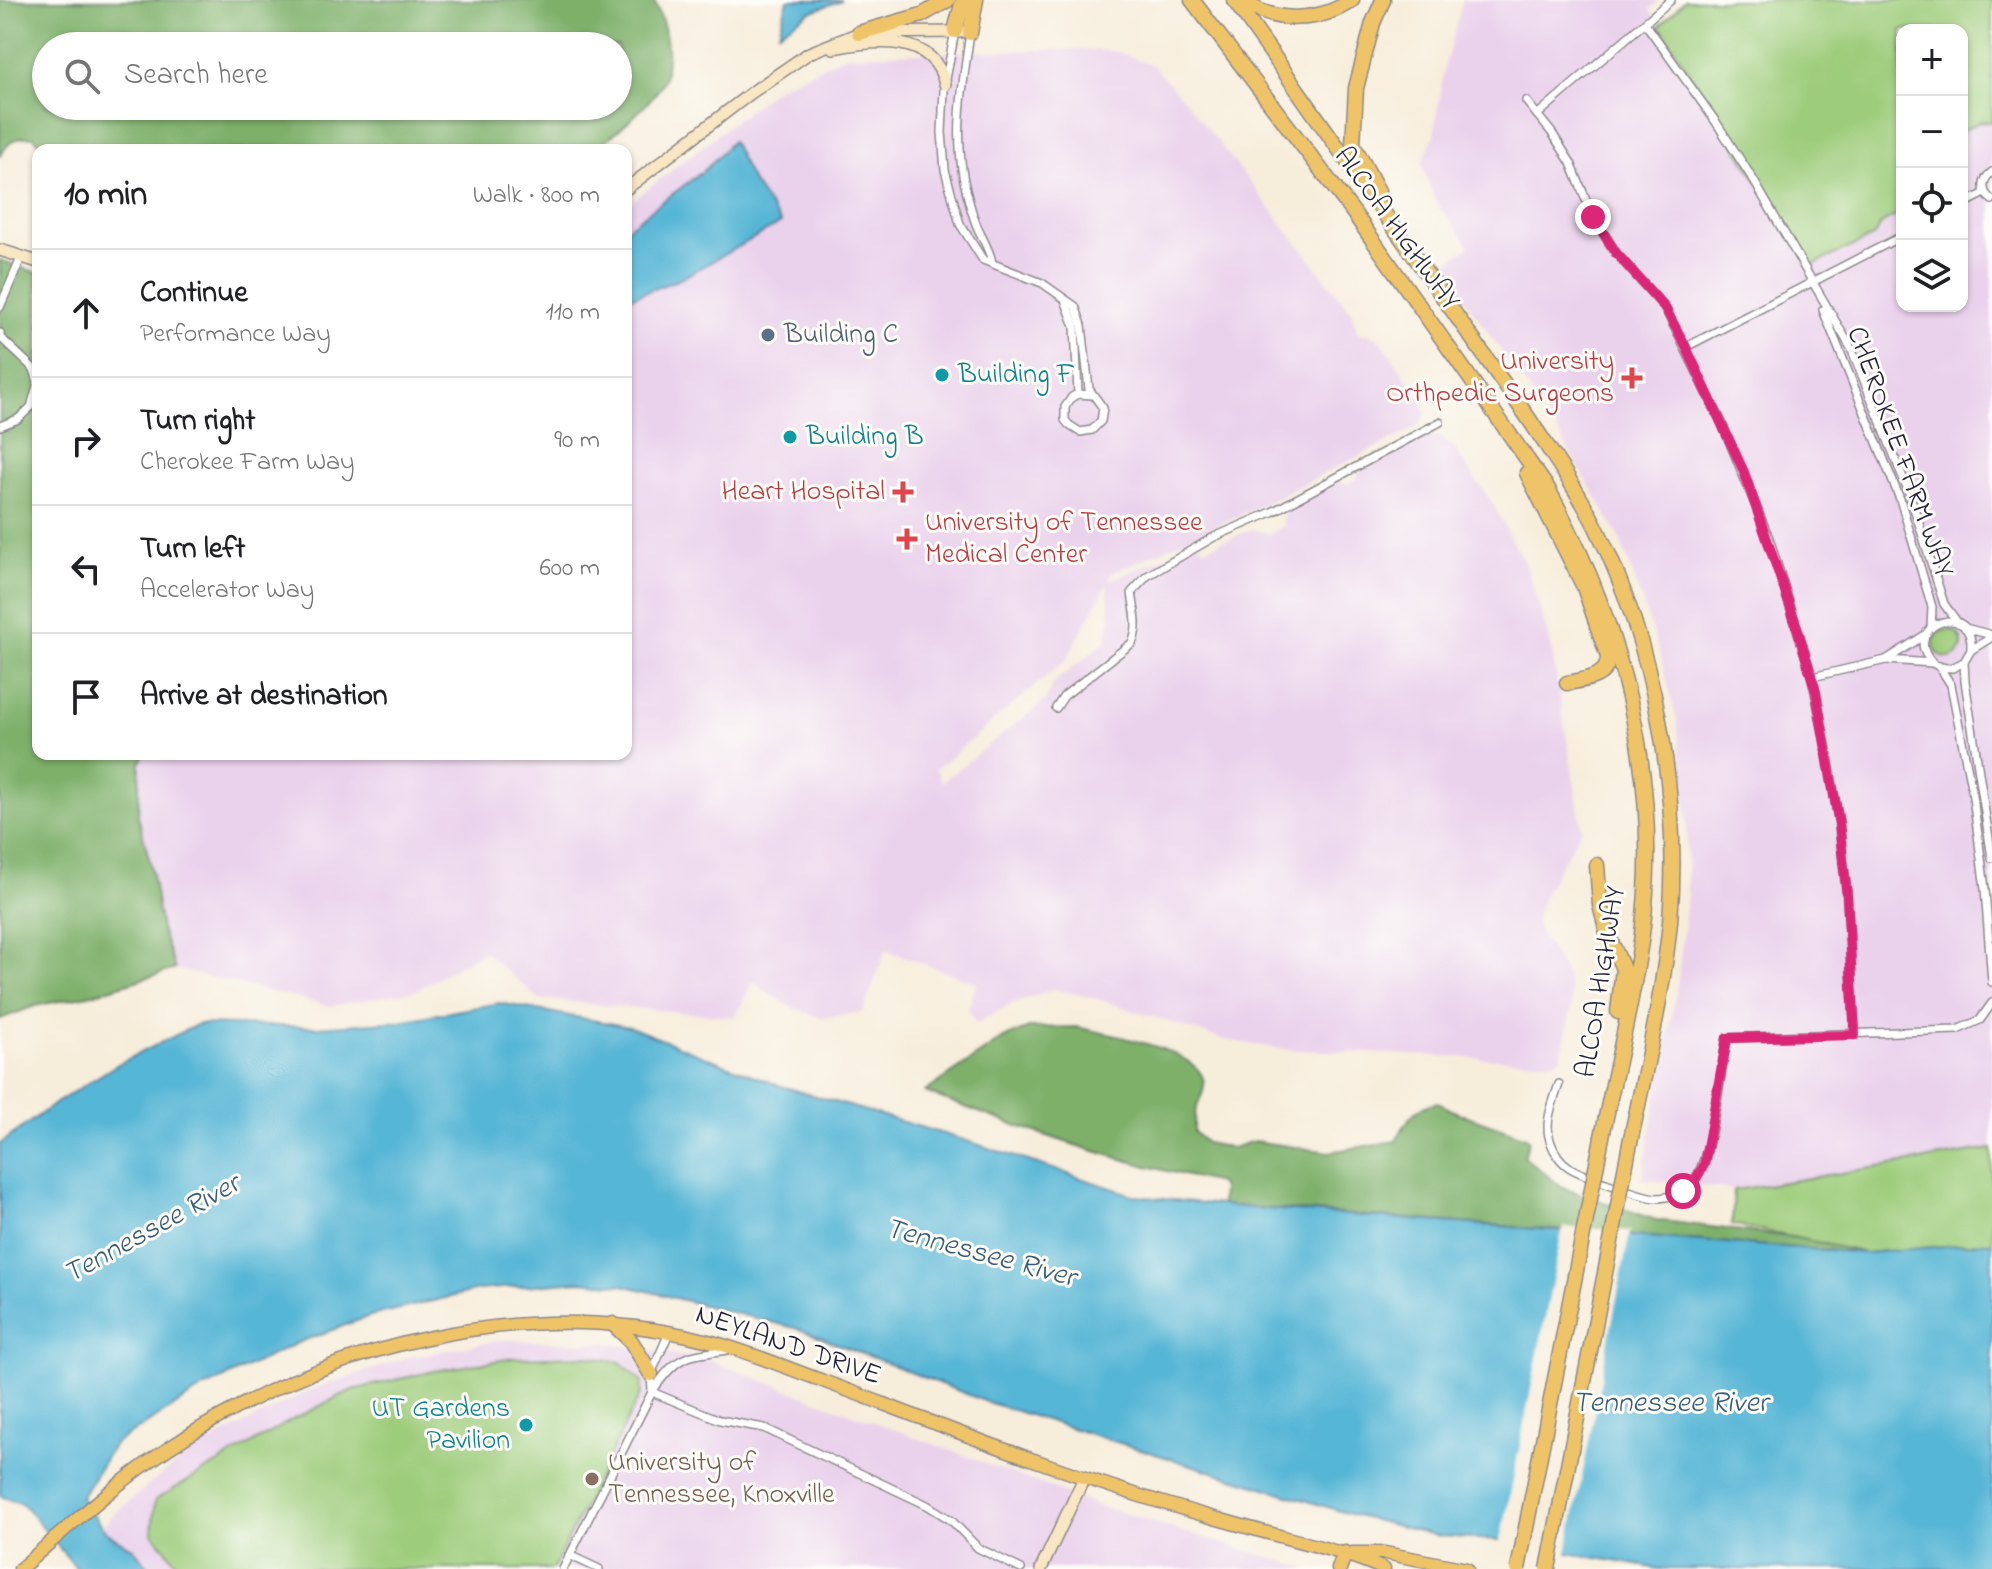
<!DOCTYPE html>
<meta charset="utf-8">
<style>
:root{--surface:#fff;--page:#f6f6f6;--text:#202124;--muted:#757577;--line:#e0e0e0}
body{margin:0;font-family:"Indie Flower",sans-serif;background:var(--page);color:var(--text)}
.controls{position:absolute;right:24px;top:24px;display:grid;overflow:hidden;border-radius:16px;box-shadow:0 2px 6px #0004}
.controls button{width:72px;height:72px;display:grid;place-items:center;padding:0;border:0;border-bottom:2px solid var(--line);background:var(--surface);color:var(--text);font:40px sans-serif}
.stop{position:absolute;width:24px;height:24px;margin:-18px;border:6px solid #db2777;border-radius:50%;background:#fff}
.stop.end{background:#db2777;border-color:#fff;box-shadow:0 2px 8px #0008}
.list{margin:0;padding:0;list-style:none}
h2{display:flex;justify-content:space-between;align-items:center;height:104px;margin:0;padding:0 32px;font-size:34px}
h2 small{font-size:26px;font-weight:400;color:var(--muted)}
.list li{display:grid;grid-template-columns:52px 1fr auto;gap:24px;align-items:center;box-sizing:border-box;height:128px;padding:0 32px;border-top:2px solid var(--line)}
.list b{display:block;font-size:30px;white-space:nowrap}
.list p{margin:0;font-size:26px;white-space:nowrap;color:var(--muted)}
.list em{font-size:26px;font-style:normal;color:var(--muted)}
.icon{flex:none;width:44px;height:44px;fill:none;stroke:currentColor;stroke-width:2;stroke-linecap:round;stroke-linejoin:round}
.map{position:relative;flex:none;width:1992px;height:1569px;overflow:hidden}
.search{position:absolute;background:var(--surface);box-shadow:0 2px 6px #0004;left:32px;top:32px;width:600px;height:88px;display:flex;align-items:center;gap:20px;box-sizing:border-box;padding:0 28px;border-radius:44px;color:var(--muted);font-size:30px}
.panel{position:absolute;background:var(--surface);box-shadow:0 2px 6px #0004;left:32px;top:144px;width:600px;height:616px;border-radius:16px}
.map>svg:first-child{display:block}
.built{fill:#ead1ec;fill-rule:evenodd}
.green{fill:#9dcc7a;stroke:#60775a;stroke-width:2}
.forest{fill:#7eb06a;stroke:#506952;stroke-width:2;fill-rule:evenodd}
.water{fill:#57b6d6;stroke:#3c6c88;stroke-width:2}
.pier{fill:#f7eddb}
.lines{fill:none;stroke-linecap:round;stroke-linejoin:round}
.street-casing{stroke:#8c888b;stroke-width:10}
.secondary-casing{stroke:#8c888b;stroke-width:14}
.primary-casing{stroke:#8c888b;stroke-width:15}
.highway-casing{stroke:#8c888b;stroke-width:17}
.street{stroke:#fff;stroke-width:7}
.secondary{stroke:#f9e7c3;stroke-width:11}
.primary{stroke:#efc469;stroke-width:12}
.highway{stroke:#efc469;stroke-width:14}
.highway-bridge-casing{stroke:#8c888b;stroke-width:17;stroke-linecap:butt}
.highway-bridge{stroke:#efc469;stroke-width:14}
.route{stroke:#db2777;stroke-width:10}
.service-dot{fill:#5c6f8a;stroke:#fdfcf7;stroke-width:3}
.culture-dot{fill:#0f9aa8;stroke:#fdfcf7;stroke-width:3}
.health-dot{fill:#e0444e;stroke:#fdfcf7;stroke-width:3}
.education-dot{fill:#8d6e63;stroke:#fdfcf7;stroke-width:3}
.labels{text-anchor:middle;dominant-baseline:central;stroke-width:6;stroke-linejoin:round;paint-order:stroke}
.street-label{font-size:28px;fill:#22223b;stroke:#fdfcf7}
.service-label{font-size:28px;fill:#4e5e75;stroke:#fdfcf7;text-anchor:start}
.health-label{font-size:28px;fill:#be3a42;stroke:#fdfcf7;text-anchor:end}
.culture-label{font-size:28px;fill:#0d838f;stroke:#fdfcf7;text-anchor:start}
.education-label{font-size:28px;fill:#785e54;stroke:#fdfcf7;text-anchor:start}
.water-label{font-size:30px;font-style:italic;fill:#375d79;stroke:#fdfcf7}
</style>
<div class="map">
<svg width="1992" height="1569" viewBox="0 0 1992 1569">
<rect width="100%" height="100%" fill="#fdfcf7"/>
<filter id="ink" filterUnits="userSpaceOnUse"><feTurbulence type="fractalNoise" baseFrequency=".0125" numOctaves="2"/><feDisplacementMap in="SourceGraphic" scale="16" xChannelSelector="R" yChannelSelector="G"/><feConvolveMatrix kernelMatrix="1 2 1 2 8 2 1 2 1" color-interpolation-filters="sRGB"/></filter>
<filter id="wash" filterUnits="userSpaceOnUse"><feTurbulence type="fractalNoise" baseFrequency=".006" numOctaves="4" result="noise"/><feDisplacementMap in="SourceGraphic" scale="32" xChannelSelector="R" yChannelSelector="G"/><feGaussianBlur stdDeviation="1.8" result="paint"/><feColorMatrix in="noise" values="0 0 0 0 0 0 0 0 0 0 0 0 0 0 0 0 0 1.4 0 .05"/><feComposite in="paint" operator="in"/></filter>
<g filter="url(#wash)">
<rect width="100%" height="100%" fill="#f7eddb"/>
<!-- built -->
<g class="built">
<polygon points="1463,0 1660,0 1650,9 1811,265 1875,236 1880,224 1902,212 1902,306 1962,306 1962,131 1981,121 1992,122 1992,1149 1734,1190 1642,1179 1678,981 1687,894 1687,821 1677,721 1660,653 1620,538 1553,423 1441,266 1470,246 1437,204 1421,165 1434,136 1444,69"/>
<path d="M1077 49 1118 52 1152 65 1188 104 1351 311 1358 333 1376 336 1385 346 1424 404 1425 415 1417 427 1262 505 1112 573 1108 581 1198 543 1205 549 1252 529 1270 534 1284 525 1282 520 1284 513 1294 504 1337 482 1347 484 1356 479 1359 471 1425 437 1438 435 1452 445 1492 503 1527 568 1550 641 1582 828 1546 890 1536 916 1537 928 1565 972 1571 993V1010L1561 1057 1555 1061 1522 1060 1281 1049 1225 1040 1095 998 1054 989 1014 1003 976 1023 968 1009 977 983 886 950 863 1012 822 1018 791 1007 753 982 735 1017 539 999 484 951 415 991 330 1006 175 969 161 929 150 862 138 816 140 763 144 754H626V206L777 88 847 55ZM1107 584 1111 619 1106 641 1052 684 1046 700 942 782 936 769 1066 660Z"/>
<polygon points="502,1340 613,1344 711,1361 1099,1506 1308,1569 77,1569 70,1559 116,1512 190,1452 310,1390 406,1358"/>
</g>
<!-- green -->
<g class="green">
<polygon points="1685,0 1992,0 1992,122 1981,121 1962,131 1962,30 1902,30 1902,147 1899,150 1902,160 1902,212 1881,224 1875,236 1811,266 1660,26"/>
<circle cx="1948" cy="644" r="14"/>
<polygon points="1992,1149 1992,1242 1865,1253 1732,1224 1734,1190"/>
<polygon points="585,1356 620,1362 642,1382 641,1393 553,1569 182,1569 152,1533 155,1500 292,1420 352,1390 434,1371 514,1358"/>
</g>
<!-- forest -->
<g class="forest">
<path d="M0 0H653C666 22 673 60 661 85 653 102 610 138 594 150H44L34 137C17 135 7 142 0 157ZM46 46H618V106H46Z"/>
<polygon points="0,260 38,273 38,754 144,754 140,763 138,816 150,862 161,929 175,969 93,994 35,1006 0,1019"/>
<path d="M1076 1027C1102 1033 1202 1049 1204 1083 1205 1093 1197 1104 1195 1113 1194 1119 1194 1126 1194 1132L1206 1143 1232 1148 1254 1141 1329 1152 1396 1141C1408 1119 1412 1108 1438 1102L1451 1110 1526 1137 1529 1140 1524 1157 1563 1188 1656 1220 1797 1238 1865 1253 1221 1205 1222 1189 1219 1183C1118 1162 1021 1129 925 1092L1004 1038 1029 1028Z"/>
</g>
<!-- water -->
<g class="water">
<polygon points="788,0 842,0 810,12 779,32"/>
<polygon points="732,141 751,180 781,223 680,279 626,299 626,229 707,168"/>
<polygon points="499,1003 630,1027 778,1085 964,1140 1136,1196 1251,1208 1865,1253 1992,1242 1992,1569 1660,1569 1493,1540 1439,1536 1356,1516 987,1402 799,1329 623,1285 580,1281 479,1290 370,1316 297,1343 202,1389 114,1444 81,1498 102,1527 114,1538 133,1548 150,1569 77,1569 23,1504 0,1496 0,1144 53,1105 116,1065 198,1024 317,1027 400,1021"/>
</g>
<!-- pier -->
<polygon class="pier" points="1563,1227 1630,1231 1566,1558 1500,1546"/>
</g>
<g filter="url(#ink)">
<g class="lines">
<defs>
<g id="street">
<polyline points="1645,23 1716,122 1754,181 1851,348 1910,495 1944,604 1958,623"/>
<polyline points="955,31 944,90 942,132 945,170 960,224 983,260 1042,283 1075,306 1082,325 1089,389 1103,408 1101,421 1092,430 1080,432 1069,425 1065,420 1065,407 1072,397 1078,394 1092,395"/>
<path d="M970 33C963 82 954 132 964 181 967 195 971 210 976 224 981 237 990 249 992 263"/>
<polyline points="1526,101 1552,133 1571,163 1593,217 1616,253 1665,308 1721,421 1769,538 1812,677 1827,751 1839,824 1847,896 1855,1035"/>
<polyline points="1537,115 1671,0"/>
<path d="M1992 172C1981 180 1981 192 1992 200"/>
<polyline points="1962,205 1985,193"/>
<polyline points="1065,300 1075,326 1078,394"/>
<polyline points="0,307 22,256"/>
<polyline points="1823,310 1900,499 1932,607 1931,628"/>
<polyline points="0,333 0,337 34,369 38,382 31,407 18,419 0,426"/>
<polyline points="1686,347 1902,236"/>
<polyline points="1965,628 1992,635"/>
<path d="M1971 650C1975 599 1903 624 1929 659 1935 667 1943 668 1952 668L1964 662 1971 650 1992 637"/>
<polyline points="1886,660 1933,663"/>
<polyline points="1964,662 1965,681 1992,858"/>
<polyline points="1939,666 1951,685 1973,797 1985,889 1992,982"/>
<polyline points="1812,677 1886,660 1925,635"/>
<path d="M1056 708 1064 696 1132 643C1140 626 1134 610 1132 592L1147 576 1214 537 1272 512 1440 422"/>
<path d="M1559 1084C1553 1103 1543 1124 1551 1143 1554 1152 1561 1162 1569 1167 1580 1175 1643 1197 1656 1198 1670 1198 1686 1192 1694 1181 1711 1160 1721 1069 1727 1038L1957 1030 1980 1020 1992 1003"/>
<polyline points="652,1392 720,1420 764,1428 927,1505 951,1520 978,1548 1021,1569"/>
<polyline points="652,1392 651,1374 669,1333"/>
<polyline points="569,1555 599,1569"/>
<path d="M563 1569 652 1392C677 1355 684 1356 727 1350"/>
</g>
<g id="secondary">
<path d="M833 48C875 40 933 33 945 84"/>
<polyline points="626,189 751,93 809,53 859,33 961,32"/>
<polyline points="0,250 38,262"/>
<polyline points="1041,1569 1084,1478"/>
</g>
<g id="primary">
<polyline points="1352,1553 1385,1553 1467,1569"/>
<path d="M20 1569C68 1527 116 1483 169 1448 324 1345 522 1294 705 1340 745 1350 784 1367 823 1381 892 1407 961 1434 1031 1459 1103 1485 1176 1508 1250 1528 1295 1541 1341 1550 1384 1569"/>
</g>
<g id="highway">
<path d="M1192 0 1353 212 1548 489C1623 626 1662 778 1642 934 1633 1002 1615 1070 1602 1137"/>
<path d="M1234 0 1529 419C1552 454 1577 489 1596 527 1654 645 1681 791 1670 922 1663 996 1645 1071 1630 1143"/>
<path d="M1242 0C1273 25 1321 22 1352 0"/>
<polyline points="955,31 963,0"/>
<polyline points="859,33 922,15 948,0"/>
<polyline points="970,33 976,0"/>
<polyline points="1378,191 1353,144 1356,88 1373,23 1383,0"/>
<path d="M1527 473 1584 587 1608 657C1609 678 1583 680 1567 683"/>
<polyline points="1597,865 1600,905 1607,932 1623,969 1618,1012"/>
<polyline points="613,1324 631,1341 651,1374"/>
<polyline points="1339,1569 1345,1553"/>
</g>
</defs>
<!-- street casing -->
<use href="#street" class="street-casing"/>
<!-- secondary casing -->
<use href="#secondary" class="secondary-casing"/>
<!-- primary casing -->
<use href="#primary" class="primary-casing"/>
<!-- highway casing -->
<use href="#highway" class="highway-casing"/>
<!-- street -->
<use href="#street" class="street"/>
<!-- secondary -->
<use href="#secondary" class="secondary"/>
<!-- primary -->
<use href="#primary" class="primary"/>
<!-- highway -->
<use href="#highway" class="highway"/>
<defs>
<g id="highway-bridge">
<polyline points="1518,1569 1602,1137"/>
<polyline points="1548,1569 1630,1143"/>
</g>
</defs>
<!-- highway-bridge casing -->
<use href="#highway-bridge" class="highway-bridge-casing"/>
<!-- highway-bridge -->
<use href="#highway-bridge" class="highway-bridge"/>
</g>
</g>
<g class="lines" filter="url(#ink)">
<!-- route -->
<polyline class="route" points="1593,217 1616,253 1665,308 1686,347 1744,472 1797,627 1816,692 1839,824 1847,896 1855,1035 1727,1038 1704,1165 1692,1185 1683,1191"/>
</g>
<!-- markers -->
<circle class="service-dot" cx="768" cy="335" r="8"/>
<g class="culture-dot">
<circle cx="942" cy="375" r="8"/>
<circle cx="790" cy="437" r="8"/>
<circle cx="526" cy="1425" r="8"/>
</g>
<g class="health-dot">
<path d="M1628 366h8v8h8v8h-8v8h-8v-8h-8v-8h8z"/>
<path d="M899 480h8v8h8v8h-8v8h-8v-8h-8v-8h8z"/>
<path d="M903 527h8v8h8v8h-8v8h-8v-8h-8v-8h8z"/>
</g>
<circle class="education-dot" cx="592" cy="1479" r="8"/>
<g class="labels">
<!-- street labels -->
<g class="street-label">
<text transform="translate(1396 229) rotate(54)">ALCOA HIGHWAY</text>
<text transform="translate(1899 452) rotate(70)">CHEROKEE FARM WAY</text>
<text transform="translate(1602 982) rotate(-81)">ALCOA HIGHWAY</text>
<text transform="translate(788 1346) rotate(19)">NEYLAND DRIVE</text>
</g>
<!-- service labels -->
<g class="service-label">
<text x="784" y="335">Building C</text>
</g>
<!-- health labels -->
<g class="health-label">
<text x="1614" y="362">University<tspan x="1614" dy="32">Orthpedic Surgeons</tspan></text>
<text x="885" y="492">Heart Hospital</text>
<text x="925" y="523" text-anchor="start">University of Tennessee<tspan x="925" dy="32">Medical Center</tspan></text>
</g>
<!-- culture labels -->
<g class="culture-label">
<text x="958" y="375">Building F</text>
<text x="806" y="437">Building B</text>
<text x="510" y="1409" text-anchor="end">UT Gardens<tspan x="510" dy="32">Pavilion</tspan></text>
</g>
<!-- education labels -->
<g class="education-label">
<text x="608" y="1463">University of<tspan x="608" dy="32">Tennessee, Knoxville</tspan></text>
</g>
<!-- water labels -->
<g class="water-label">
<text transform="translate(152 1230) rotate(-29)">Tennessee River</text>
<text transform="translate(980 1254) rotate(15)">Tennessee River</text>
<text x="1670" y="1404">Tennessee River</text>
</g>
</g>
</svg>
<div class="controls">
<button>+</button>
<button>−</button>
<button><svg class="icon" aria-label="locate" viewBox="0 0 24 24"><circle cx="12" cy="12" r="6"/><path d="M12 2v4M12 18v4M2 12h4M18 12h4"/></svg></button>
<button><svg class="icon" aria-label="layers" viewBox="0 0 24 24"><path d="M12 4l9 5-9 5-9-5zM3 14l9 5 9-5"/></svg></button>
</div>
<div class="stop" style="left:1683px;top:1191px"></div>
<div class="stop end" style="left:1593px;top:217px"></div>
<div class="search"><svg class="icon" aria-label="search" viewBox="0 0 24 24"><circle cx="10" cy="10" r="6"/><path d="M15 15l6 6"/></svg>Search here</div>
<section class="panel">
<h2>10 min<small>Walk · 800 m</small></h2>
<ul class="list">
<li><svg class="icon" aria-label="ahead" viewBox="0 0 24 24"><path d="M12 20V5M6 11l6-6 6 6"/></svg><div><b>Continue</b><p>Performance Way</p></div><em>110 m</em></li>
<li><svg class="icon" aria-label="right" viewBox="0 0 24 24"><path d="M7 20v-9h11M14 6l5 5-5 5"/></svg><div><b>Turn right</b><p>Cherokee Farm Way</p></div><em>90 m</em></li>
<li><svg class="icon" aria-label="left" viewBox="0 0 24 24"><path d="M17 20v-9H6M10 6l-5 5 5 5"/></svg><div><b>Turn left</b><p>Accelerator Way</p></div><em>600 m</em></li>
<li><svg class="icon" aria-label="arrive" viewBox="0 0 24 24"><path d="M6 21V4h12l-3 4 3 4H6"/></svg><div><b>Arrive at destination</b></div></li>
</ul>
</section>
</div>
